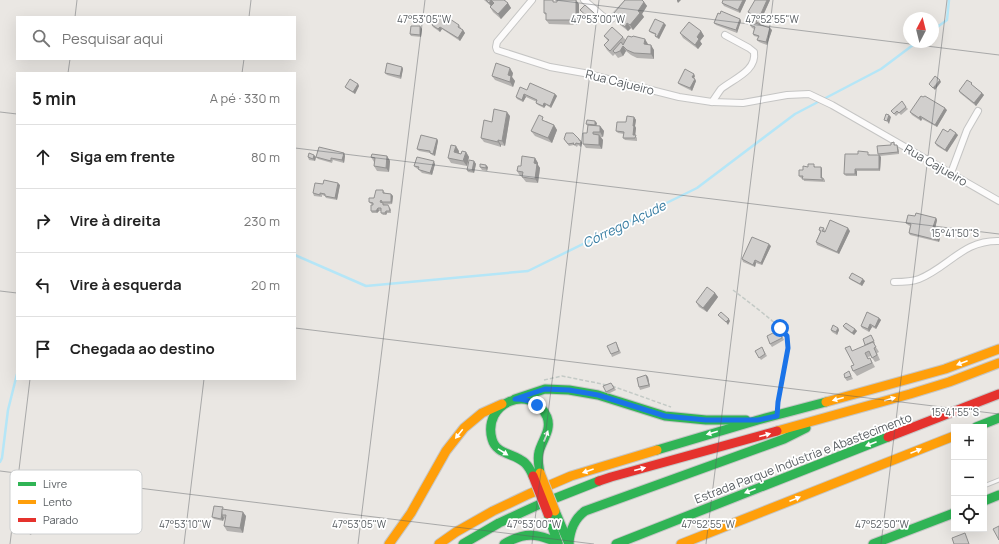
<!DOCTYPE html>
<html lang="pt">
<meta charset="utf-8">
<style>
:root{--surface:#fff;--page:#f6f6f6;--text:#222;--muted:#767676;--line:#e0e0e0}
body{margin:0;font-family:Manrope,sans-serif;background:var(--page);color:var(--text)}
.controls{position:absolute;right:12px;bottom:12px;display:grid;overflow:hidden;border-radius:0px;box-shadow:0 4px 16px #0002}
.controls button{width:36px;height:36px;display:grid;place-items:center;padding:0;border:0;border-bottom:1px solid var(--line);background:var(--surface);color:var(--text);font:20px sans-serif}
.compass{position:absolute;left:903px;top:12px;width:36px;height:36px;border-radius:50%;background:var(--surface);box-shadow:0 4px 16px #0002;rotate:7deg}
.stop{position:absolute;width:12px;height:12px;margin:-9px;border:3px solid #1a73e8;border-radius:50%;background:#fff}
.stop.end{background:#1a73e8;border-color:#fff;box-shadow:0 1px 4px #0008}
.list{margin:0;padding:0;list-style:none}
h2{display:flex;justify-content:space-between;align-items:center;height:52px;margin:0;padding:0 16px;font-size:17px}
h2 small{font-size:13px;font-weight:400;color:var(--muted)}
.list li{display:grid;grid-template-columns:26px 1fr auto;gap:12px;align-items:center;box-sizing:border-box;height:64px;padding:0 16px;border-top:1px solid var(--line)}
.list b{display:block;font-size:15px;white-space:nowrap}
.list em{font-size:13px;font-style:normal;color:var(--muted)}
.icon{flex:none;width:22px;height:22px;fill:none;stroke:currentColor;stroke-width:2;stroke-linecap:round;stroke-linejoin:round}
.map{position:relative;flex:none;width:999px;height:544px;overflow:hidden}
.search{position:absolute;background:var(--surface);box-shadow:0 4px 16px #0002;left:16px;top:16px;width:280px;height:44px;display:flex;align-items:center;gap:10px;box-sizing:border-box;padding:0 14px;border-radius:0px;color:var(--muted);font-size:15px}
.panel{position:absolute;background:var(--surface);box-shadow:0 4px 16px #0002;left:16px;top:72px;width:280px;height:308px;border-radius:0px}
.map>svg:first-child{display:block}
.lines{fill:none;stroke-linecap:round;stroke-linejoin:round}
.stream{stroke:#b5e6f7;stroke-width:2.5}
.lane-casing{stroke:#c5c5c4;stroke-width:5}
.street-casing{stroke:#c5c5c4;stroke-width:8}
.fast-casing{stroke:#c6c6c6;stroke-width:11}
.slow-casing{stroke:#c6c6c6;stroke-width:11}
.jam-casing{stroke:#c6c6c6;stroke-width:11}
.path{stroke:#c4cac6;stroke-width:1.5;stroke-dasharray:4 2;stroke-linecap:butt}
.lane{stroke:#fcfbfb;stroke-width:3}
.street{stroke:#fcfbfb;stroke-width:6}
.fast{stroke:#30b455;stroke-width:9}
.slow{stroke:#ff9f0a;stroke-width:9}
.jam{stroke:#e5322d;stroke-width:9}
.slow-bridge-casing{stroke:#c6c6c6;stroke-width:11;stroke-linecap:butt}
.jam-bridge-casing{stroke:#c6c6c6;stroke-width:11;stroke-linecap:butt}
.slow-bridge{stroke:#ff9f0a;stroke-width:9}
.jam-bridge{stroke:#e5322d;stroke-width:9}
.wall{fill:#b4b2b0}
.shaded-wall{fill:#929190}
.building{fill:#d1cfcd;stroke:#929190}
.oneway{fill:#fff}
.route{stroke:#1a73e8;stroke-width:5}
.ticks{fill:none;stroke:#595e62;stroke-width:1;stroke-opacity:0.45}
.labels{text-anchor:middle;dominant-baseline:central;stroke-width:3.5;stroke-linejoin:round;paint-order:stroke}
.street-label{font-size:12px;fill:#595e62;stroke:#fff}
.water-label{font-size:13px;font-style:italic;fill:#347ba1;stroke:#fff}
.key{fill:#fff;stroke:#cdcfd0;stroke-width:1}
.key-label{font-size:11px;fill:#595e62}
.ticks-label{font-size:10px;text-anchor:middle;fill:#595e62;stroke:#fff;stroke-width:3.5;stroke-linejoin:round;paint-order:stroke}
</style>
<div class="map">
<svg width="999" height="544" viewBox="0 0 999 544">
<rect width="100%" height="100%" fill="#eae7e3"/>
<g class="lines">
<!-- stream -->
<g class="stream">
<polyline points="933,30 947,20 949,0"/>
<polyline points="295,255 366,286 528,271 697,188 795,114 881,69 917,42"/>
<polyline points="0,462 2,458 8,410 17,374"/>
</g>
<defs>
<polyline id="lane" points="984,486 999,480"/>
<g id="street">
<polyline points="532,0 497,42 496,47 497,50 550,67 584,73 679,97 712,102 743,103 787,95 809,94 832,105 999,201"/>
<polyline points="584,0 606,19 610,20 613,18 630,0"/>
<path d="M712 102C715 98 718 93 721 89 733 79 757 71 754 52L749 48 725 35"/>
<polyline points="951,173 967,130 978,111"/>
<path d="M894 282C902 282 911 282 919 279 949 267 963 240 999 241"/>
</g>
<g id="fast">
<polyline points="515,399 545,389 569,390 598,395 665,416 706,420 746,420"/>
<polyline points="976,427 999,418"/>
<polyline points="657,450 758,420 826,402"/>
<path d="M533 476C531 471 529 467 525 463 515 453 496 455 492 439 482 403 531 382 547 417 552 430 542 440 539 452 537 459 539 466 540 473"/>
<polyline points="984,501 999,495"/>
<polyline points="555,511 569,544"/>
<polyline points="548,514 558,544"/>
<path d="M569 543C570 530 574 519 585 511L784 439 806 428"/>
<polyline points="463,544 499,523 538,505 599,481"/>
<path d="M504 544C524 532 537 533 558 543"/>
<polyline points="616,544 888,437"/>
<polyline points="873,544 954,513"/>
</g>
<g id="slow">
<polyline points="826,402 945,369 999,349"/>
<polyline points="777,431 910,394 949,382 999,363"/>
<polyline points="389,544 411,513 446,451 464,428 482,413 502,404"/>
<polyline points="439,544 456,532 493,511 529,494 571,476 657,450"/>
<polyline points="681,544 954,436"/>
</g>
<g id="jam">
<polyline points="888,437 999,394"/>
<polyline points="599,481 611,477 777,431"/>
</g>
</defs>
<!-- lane casing -->
<use href="#lane" class="lane-casing"/>
<!-- street casing -->
<use href="#street" class="street-casing"/>
<!-- fast casing -->
<use href="#fast" class="fast-casing"/>
<!-- slow casing -->
<use href="#slow" class="slow-casing"/>
<!-- jam casing -->
<use href="#jam" class="jam-casing"/>
<!-- path -->
<g class="path">
<path d="M733 290C743 298 783 327 787 336 792 346 779 391 778 406"/>
<polyline points="544,380 562,376 607,385"/>
<polyline points="612,386 671,407"/>
</g>
<!-- lane -->
<use href="#lane" class="lane"/>
<!-- street -->
<use href="#street" class="street"/>
<!-- fast -->
<use href="#fast" class="fast"/>
<!-- slow -->
<use href="#slow" class="slow"/>
<!-- jam -->
<use href="#jam" class="jam"/>
<defs>
<polyline id="slow-bridge" points="540,473 555,511"/>
<polyline id="jam-bridge" points="533,476 548,514"/>
</defs>
<!-- slow-bridge casing -->
<use href="#slow-bridge" class="slow-bridge-casing"/>
<!-- jam-bridge casing -->
<use href="#jam-bridge" class="jam-bridge-casing"/>
<!-- slow-bridge -->
<use href="#slow-bridge" class="slow-bridge"/>
<!-- jam-bridge -->
<use href="#jam-bridge" class="jam-bridge"/>
</g>
<!-- wall -->
<g class="wall">
<polygon points="484,0 505,0 511,8 501,19 493,12 490,7 491,6"/>
<polygon points="746,0 740,13 724,6 722,3"/>
<polygon points="770,0 761,20 750,15 748,12"/>
<polygon points="557,2 579,4 579,25 549,24 546,20 546,15 544,13"/>
<polygon points="644,2 647,6 642,14 644,17 633,30 631,28 628,31 619,24 615,19 617,17 614,13"/>
<polygon points="740,19 741,21 737,33 716,25 714,23"/>
<polygon points="449,21 459,25 461,28 460,28 463,30 465,33 460,41 442,29 440,32 433,27 432,25"/>
<polygon points="756,22 764,23 763,26 772,30 767,45 759,42 757,40 758,37 754,36 753,34 754,29 752,28 750,25 756,24"/>
<polygon points="666,25 659,39 657,38 655,36 656,35 651,33 649,31"/>
<polygon points="422,29 421,37 411,36 410,34"/>
<polygon points="701,31 704,36 700,41 702,44 698,49 683,38 680,33"/>
<polygon points="604,36 623,37 626,40 648,44 648,45 654,50 654,59 637,58 631,55 626,51 623,56 618,58 615,54 613,56 607,50 604,45 608,41"/>
<polygon points="402,67 403,69 401,79 387,75 385,73"/>
<polygon points="513,73 512,77 515,81 513,87 495,80 492,76"/>
<polygon points="695,76 694,78 696,81 692,91 680,85 678,83"/>
<polygon points="358,84 359,86 355,94 347,89 345,87"/>
<polygon points="973,86 984,95 976,106 960,93 959,91"/>
<polygon points="527,90 555,94 557,96 551,108 546,105 544,108 538,105 536,103 537,102 526,97 523,102 517,99 516,97"/>
<polygon points="906,107 908,109 901,115 899,113 896,116 891,111"/>
<polygon points="947,110 937,127 922,119 921,121 912,115 910,112"/>
<polygon points="510,116 505,146 501,145 501,147 484,142 481,138 492,122"/>
<polygon points="634,117 636,120 635,126 636,128 635,135 637,138 637,141 625,140 623,138 624,134 618,133 616,131 626,122"/>
<polygon points="546,121 554,125 557,130 552,143 535,136 531,131"/>
<polygon points="597,123 596,126 600,126 604,131 603,137 601,137 603,140 602,149 586,148 583,144 587,133 588,126 586,124"/>
<polygon points="948,132 958,135 947,152 937,146 935,143"/>
<polygon points="437,139 438,141 435,156 432,155 430,153 419,151 417,149"/>
<polygon points="564,139 579,139 582,143 581,147 578,145 577,147 574,145 569,146"/>
<polygon points="894,142 895,145 898,147 899,154 880,156 881,157 880,171 857,171 857,176 846,176 844,174 870,154 870,155 879,155 878,154"/>
<polygon points="459,151 459,153 461,154 466,152 469,157 467,166 451,163 448,158"/>
<polygon points="344,153 345,156 344,163 333,160 332,163 318,159 316,157"/>
<polygon points="387,156 390,161 389,172 377,171 374,166 374,162 371,157"/>
<polygon points="308,157 316,157 315,161 309,160"/>
<polygon points="535,158 538,163 538,165 540,168 538,183 526,182 522,177 522,176 520,176 517,171 521,166"/>
<polygon points="474,161 476,164 474,173 468,172 467,170"/>
<polygon points="435,164 432,175 422,173 418,169 416,168 414,166"/>
<polygon points="815,166 815,167 821,167 822,169 822,178 823,178 825,180 825,182 804,181 803,178 801,178 799,176 803,170 808,167"/>
<polygon points="480,167 488,167 487,171 482,170"/>
<polygon points="323,184 340,185 337,200 326,198 325,196 322,195 322,197 314,196 313,193"/>
<polygon points="383,190 385,193 391,194 393,196 392,204 384,205 389,207 391,209 391,213 387,213 386,215 383,215 381,213 381,211 379,211 377,213 372,213 371,211 373,205 371,204 369,202"/>
<polygon points="915,216 936,218 937,220 935,228 942,231 939,242 910,235 909,233 910,226 908,225 906,223"/>
<polygon points="824,228 825,231 825,232 850,231 839,254 817,245 816,242 820,232 819,230"/>
<polygon points="771,246 762,265 756,263 755,267 743,262 742,259"/>
<polygon points="849,278 865,281 862,286 851,280"/>
<polygon points="715,293 718,297 707,312 699,307 696,302"/>
<polygon points="879,318 881,320 876,329 872,327 869,332 862,328 861,326"/>
<polygon points="843,326 855,329 857,331 854,335 845,329"/>
<polygon points="838,328 839,330 837,335 832,332 831,330"/>
<polygon points="781,333 784,340 772,347 770,344"/>
<polygon points="871,335 875,343 874,344 879,352 877,353 880,360 875,362 871,356 868,357 869,359 870,358 875,367 857,376 853,371 854,365 866,345 865,345"/>
<polygon points="617,344 621,353 612,357 611,354"/>
<polygon points="763,349 767,356 761,360 755,351"/>
<polygon points="849,371 853,379 847,381 845,378"/>
<polygon points="646,375 648,377 650,387 640,390 639,387"/>
<polygon points="613,385 616,390 608,394 606,392"/>
<polygon points="224,509 246,516 243,533 227,531 224,526 225,519 224,518 223,521 214,519 212,517"/>
<polygon points="22,529 31,529 32,532 31,535 23,531"/>
</g>
<!-- shaded-wall -->
<g class="shaded-wall">
<polygon points="491,0 495,5 492,8 489,3"/>
<polygon points="576,0 579,4 579,25 576,20"/>
<polygon points="677,0 681,0 678,3 677,1"/>
<polygon points="743,0 746,0 740,13 738,10"/>
<polygon points="767,0 770,0 761,20 759,18"/>
<polygon points="644,2 647,6 642,14 644,17 633,30 630,25 638,11"/>
<polygon points="508,3 511,8 501,19 498,14"/>
<polygon points="595,14 596,16 591,22 590,19"/>
<polygon points="740,19 741,21 737,33 736,30"/>
<polygon points="762,21 764,23 763,26 761,24"/>
<polygon points="627,23 631,28 628,31 625,27"/>
<polygon points="664,23 666,25 659,39 657,37"/>
<polygon points="420,26 422,29 421,37 420,35"/>
<polygon points="440,27 442,29 440,32 438,29"/>
<polygon points="770,28 772,30 767,45 766,42"/>
<polygon points="463,30 465,33 460,41 458,38"/>
<polygon points="701,31 704,36 700,41 702,44 698,49 695,45 697,37"/>
<polygon points="645,39 648,44 647,48 644,44"/>
<polygon points="651,45 654,50 654,59 651,54"/>
<polygon points="623,46 626,51 623,56 620,51"/>
<polygon points="402,67 403,69 401,79 400,76"/>
<polygon points="510,68 513,73 512,77 515,81 513,87 510,82 508,75"/>
<polygon points="694,74 695,76 693,80 692,77"/>
<polygon points="695,79 696,81 692,91 690,88"/>
<polygon points="940,80 941,82 935,90 933,88"/>
<polygon points="358,84 359,86 355,94 353,92"/>
<polygon points="982,93 984,95 976,106 974,103"/>
<polygon points="524,94 526,97 523,102 522,100"/>
<polygon points="555,94 557,96 551,108 550,106"/>
<polygon points="544,103 546,105 544,108 543,106"/>
<polygon points="945,108 947,110 937,127 935,125"/>
<polygon points="507,112 510,116 505,146 502,141"/>
<polygon points="889,115 891,117 889,124 887,121"/>
<polygon points="920,116 922,119 921,121 919,118"/>
<polygon points="634,117 636,120 635,126 636,128 635,137 633,135 633,126"/>
<polygon points="595,121 597,123 596,127 595,125"/>
<polygon points="554,125 557,130 552,143 548,138"/>
<polygon points="600,126 604,131 603,137 600,132"/>
<polygon points="956,133 958,135 947,152 945,150"/>
<polygon points="599,135 603,140 602,149 599,145"/>
<polygon points="437,139 438,141 435,156 433,154"/>
<polygon points="498,140 501,145 501,147 498,142"/>
<polygon points="581,141 582,143 581,147 580,144"/>
<polygon points="897,145 898,147 899,154 898,152"/>
<polygon points="456,146 459,151 458,157 454,152"/>
<polygon points="466,152 469,157 467,166 463,161"/>
<polygon points="344,153 345,156 344,163 342,160"/>
<polygon points="314,155 316,157 315,161 313,159"/>
<polygon points="879,155 881,157 880,171 879,169"/>
<polygon points="387,156 390,161 389,172 386,168"/>
<polygon points="535,158 538,163 538,165 540,168 538,183 535,179 534,163"/>
<polygon points="434,161 435,164 432,175 430,173"/>
<polygon points="474,161 476,164 474,173 472,171"/>
<polygon points="486,165 488,167 487,171 486,168"/>
<polygon points="821,167 822,169 822,180 821,178"/>
<polygon points="855,169 857,171 857,176 855,174"/>
<polygon points="338,183 340,185 337,200 335,198"/>
<polygon points="391,194 393,196 392,204 391,202"/>
<polygon points="378,208 379,211 377,213 376,211"/>
<polygon points="386,211 387,213 386,215 385,213"/>
<polygon points="936,218 937,220 935,229 933,227"/>
<polygon points="848,228 850,231 839,254 837,252"/>
<polygon points="940,229 942,231 939,242 937,240"/>
<polygon points="769,244 771,246 762,265 761,263"/>
<polygon points="755,260 756,263 755,267 753,265"/>
<polygon points="863,279 865,281 862,286 860,284"/>
<polygon points="715,293 718,297 707,312 703,308"/>
<polygon points="879,318 881,320 876,329 875,327"/>
<polygon points="729,319 730,321 728,325 726,322"/>
<polygon points="870,324 872,327 869,332 868,329"/>
<polygon points="838,328 839,330 837,335 836,332"/>
<polygon points="855,329 857,331 854,335 852,333"/>
<polygon points="646,375 648,377 650,387 649,385"/>
<polygon points="243,512 246,516 243,533 240,528"/>
<polygon points="222,515 224,518 223,521 221,519"/>
<polygon points="31,529 32,532 31,535 29,533"/>
</g>
<!-- building -->
<g class="building">
<polygon points="486,0 504,0 508,3 498,14 490,7 494,3 491,0 489,3"/>
<polygon points="544,0 553,0 553,2 557,2 557,0 576,0 576,20 546,20 546,13 544,13"/>
<polygon points="625,0 642,0 644,2 638,11 640,13 630,25 627,23 625,27 615,19 618,16 614,13"/>
<polygon points="723,0 743,0 738,10 722,3"/>
<polygon points="755,0 767,0 759,18 748,12"/>
<polygon points="585,5 595,14 590,19 580,10"/>
<polygon points="721,11 740,19 736,30 714,23 718,13 720,14"/>
<polygon points="439,15 449,21 450,19 459,25 458,27 463,30 458,38 440,27 438,29 432,25"/>
<polygon points="757,18 762,21 761,24 756,22"/>
<polygon points="655,19 664,23 657,37 655,36 656,34 649,31"/>
<polygon points="689,22 701,31 697,37 699,39 695,45 680,33"/>
<polygon points="752,22 770,28 766,42 757,40 759,36 753,34 755,27 750,25"/>
<polygon points="411,26 420,26 420,35 410,34"/>
<polygon points="612,27 623,37 610,51 604,45 609,40 604,36"/>
<polygon points="628,36 632,37 633,36 645,39 644,44 651,45 651,54 634,53 627,50 623,46 620,51 615,53 613,51 621,42 623,45"/>
<polygon points="387,63 402,67 400,76 385,73"/>
<polygon points="496,63 510,68 508,75 511,76 510,82 492,76"/>
<polygon points="685,69 694,74 692,77 695,79 690,88 678,83"/>
<polygon points="935,76 940,80 933,88 929,84"/>
<polygon points="350,79 358,84 353,92 345,87"/>
<polygon points="967,80 972,83 971,84 982,93 974,103 959,91"/>
<polygon points="530,83 555,94 550,106 544,103 543,106 536,103 537,100 524,94 522,100 516,97 520,87 527,90"/>
<polygon points="921,96 923,97 925,96 945,108 935,125 920,116 919,118 910,112"/>
<polygon points="902,101 906,107 899,113 897,111 894,114 891,111"/>
<polygon points="494,109 507,112 502,141 498,140 498,142 481,138 484,120 492,122"/>
<polygon points="886,114 889,115 887,121 884,120"/>
<polygon points="539,115 543,117 542,120 554,125 548,138 531,131"/>
<polygon points="627,116 634,117 633,126 634,126 633,135 636,135 635,138 623,138 624,132 616,131 617,122 626,122"/>
<polygon points="587,120 595,121 595,125 586,124"/>
<polygon points="588,125 600,126 600,132 593,132 593,134 599,135 599,145 583,144 583,133 587,133"/>
<polygon points="943,129 948,132 950,129 956,133 945,150 935,143"/>
<polygon points="566,133 573,133 579,139 579,140 581,141 580,144 576,143 575,145 573,144 574,143 568,144 564,139"/>
<polygon points="421,135 437,139 433,154 430,153 430,151 417,149"/>
<polygon points="894,142 894,145 897,145 898,152 878,154 877,146 891,145 891,143"/>
<polygon points="451,145 456,146 454,152 461,154 462,151 466,152 463,161 448,158"/>
<polygon points="319,147 344,153 342,160 331,158 331,161 316,157"/>
<polygon points="858,151 868,152 868,155 879,155 879,169 855,169 855,174 844,174 845,154 858,154"/>
<polygon points="309,153 314,155 313,159 308,157"/>
<polygon points="372,154 387,156 386,168 374,166 375,158 371,157"/>
<polygon points="522,156 535,158 534,163 537,164 535,179 522,177 523,172 517,171 518,166 521,166"/>
<polygon points="417,157 434,161 430,173 420,170 418,169 419,167 414,166"/>
<polygon points="469,160 474,161 472,171 467,170"/>
<polygon points="480,164 486,165 486,168 480,167"/>
<polygon points="808,164 814,164 814,167 821,167 821,178 823,178 823,180 802,179 803,176 799,176 799,170 803,170 803,166 808,167"/>
<polygon points="324,180 338,183 335,198 325,196 325,194 320,193 320,195 313,193 315,183 323,184"/>
<polygon points="376,190 383,190 383,193 391,194 391,202 382,202 381,200 380,202 383,203 383,205 388,205 389,207 390,211 386,211 385,213 381,213 381,208 378,208 376,211 371,211 371,205 373,205 373,203 369,202 369,198 374,198"/>
<polygon points="916,213 936,218 933,227 940,229 937,240 909,233 911,224 906,223 908,215 915,216"/>
<polygon points="830,220 848,228 837,252 816,242 821,231 819,230 820,227 824,228 822,231 825,232"/>
<polygon points="752,237 769,244 761,263 755,260 753,265 742,259"/>
<polygon points="852,273 863,279 860,284 849,278"/>
<polygon points="707,287 715,293 703,308 696,302"/>
<polygon points="721,312 729,319 726,322 718,315"/>
<polygon points="867,312 879,318 875,327 870,324 868,329 861,326"/>
<polygon points="846,323 855,329 852,333 843,326"/>
<polygon points="833,325 838,328 836,332 831,330"/>
<polygon points="779,330 782,338 770,344 767,336"/>
<polygon points="871,335 874,341 865,345 863,339"/>
<polygon points="616,342 619,351 611,354 607,346"/>
<polygon points="873,342 876,347 874,348 877,355 872,358 869,351 865,353 868,359 870,358 872,363 853,371 851,366 854,365 845,348 850,346 852,351"/>
<polygon points="762,347 765,354 759,358 755,351"/>
<polygon points="849,371 851,376 845,378 844,374"/>
<polygon points="646,375 649,385 639,387 637,378"/>
<polygon points="611,383 614,388 606,392 603,386"/>
<polygon points="214,506 223,507 221,519 212,517"/>
<polygon points="222,509 243,512 240,528 224,526 226,515 222,515"/>
<polygon points="999,526 999,540 993,529"/>
<polygon points="965,533 969,544 954,544 952,538"/>
</g>
<!-- one-way arrows -->
<defs><path id="oneway-solid" d="M-6-.8H1V-3.2L6.5 0L1 3.2V.8H-6Z"/></defs>
<g class="oneway">
<use href="#oneway-solid" transform="translate(962 363) rotate(159)"/>
<use href="#oneway-solid" transform="translate(838 399) rotate(165)"/>
<use href="#oneway-solid" transform="translate(890 399) rotate(-16)"/>
<use href="#oneway-solid" transform="translate(712 433) rotate(164)"/>
<use href="#oneway-solid" transform="translate(459 434) rotate(129)"/>
<use href="#oneway-solid" transform="translate(765 435) rotate(-15)"/>
<use href="#oneway-solid" transform="translate(546 436) rotate(-70)"/>
<use href="#oneway-solid" transform="translate(871 444) rotate(159)"/>
<use href="#oneway-solid" transform="translate(916 451) rotate(-22)"/>
<use href="#oneway-solid" transform="translate(503 452) rotate(32)"/>
<use href="#oneway-solid" transform="translate(640 469) rotate(-15)"/>
<use href="#oneway-solid" transform="translate(588 471) rotate(161)"/>
<use href="#oneway-solid" transform="translate(750 491) rotate(159)"/>
<use href="#oneway-solid" transform="translate(795 499) rotate(-22)"/>
</g>
<g class="lines">
<!-- route -->
<path class="route" d="M537 405C530 400 524 399 515 399L545 389 569 390 598 395 665 416 706 420H758L777 416 778 402 788 348 787 336 780 328"/>
</g>
<!-- ticks -->
<path class="ticks" d="M555 0 999 55M75 17 77 0M249 17 251 0M68 73 70 59M242 73 244 59M0 112 17 114M295 148 999 234M0 291 17 293M295 328 999 414M0 471 594 544M10 544 30 379M184 544 204 379M358 544 425 0M532 544 599 0M706 544 773 0M881 544 947 0"/>
<g class="labels">
<!-- street labels -->
<g class="street-label">
<text transform="translate(620 82) rotate(14)">Rua Cajueiro</text>
<text transform="translate(936 165) rotate(30)">Rua Cajueiro</text>
<text transform="translate(803 458) rotate(-21)">Estrada Parque Indústria e Abastecimento</text>
</g>
<!-- water labels -->
<g class="water-label">
<text transform="translate(624 224) rotate(-26)">Córrego Açude</text>
</g>
</g>
<!-- legend -->
<rect x="10" y="470" width="132" height="64" rx="6" class="key"/>
<rect x="18" y="482" width="18" height="4" fill="#30b455"/>
<rect x="18" y="500" width="18" height="4" fill="#ff9f0a"/>
<rect x="18" y="518" width="18" height="4" fill="#e5322d"/>
<g class="key-label">
<text x="43" y="488">Livre</text>
<text x="43" y="506">Lento</text>
<text x="43" y="524">Parado</text>
</g>
<g class="ticks-label">
<text x="598" y="23">47°53'00"W</text>
<text x="772" y="23">47°52'55"W</text>
<text x="424" y="23">47°53'05"W</text>
<text x="955" y="237">15°41'50"S</text>
<text x="955" y="416">15°41'55"S</text>
<text x="185" y="528">47°53'10"W</text>
<text x="359" y="528">47°53'05"W</text>
<text x="534" y="528">47°53'00"W</text>
<text x="708" y="528">47°52'55"W</text>
<text x="882" y="528">47°52'50"W</text>
</g>
</svg>
<div class="controls">
<button>+</button>
<button>−</button>
<button><svg class="icon" aria-label="locate" viewBox="0 0 24 24"><circle cx="12" cy="12" r="6"/><path d="M12 2v4M12 18v4M2 12h4M18 12h4"/></svg></button>
</div>
<svg class="compass" viewBox="-18 -18 36 36"><path d="M0-13l5 13h-10z" fill="#e53935"/><path d="M0 13l5-13h-10z" fill="#767676"/></svg>
<div class="stop" style="left:780px;top:328px"></div>
<div class="stop end" style="left:537px;top:405px"></div>
<div class="search"><svg class="icon" aria-label="search" viewBox="0 0 24 24"><circle cx="10" cy="10" r="6"/><path d="M15 15l6 6"/></svg>Pesquisar aqui</div>
<section class="panel">
<h2>5 min<small>A pé · 330 m</small></h2>
<ul class="list">
<li><svg class="icon" aria-label="ahead" viewBox="0 0 24 24"><path d="M12 20V5M6 11l6-6 6 6"/></svg><div><b>Siga em frente</b></div><em>80 m</em></li>
<li><svg class="icon" aria-label="right" viewBox="0 0 24 24"><path d="M7 20v-9h11M14 6l5 5-5 5"/></svg><div><b>Vire à direita</b></div><em>230 m</em></li>
<li><svg class="icon" aria-label="left" viewBox="0 0 24 24"><path d="M17 20v-9H6M10 6l-5 5 5 5"/></svg><div><b>Vire à esquerda</b></div><em>20 m</em></li>
<li><svg class="icon" aria-label="arrive" viewBox="0 0 24 24"><path d="M6 21V4h12l-3 4 3 4H6"/></svg><div><b>Chegada ao destino</b></div></li>
</ul>
</section>
</div>
